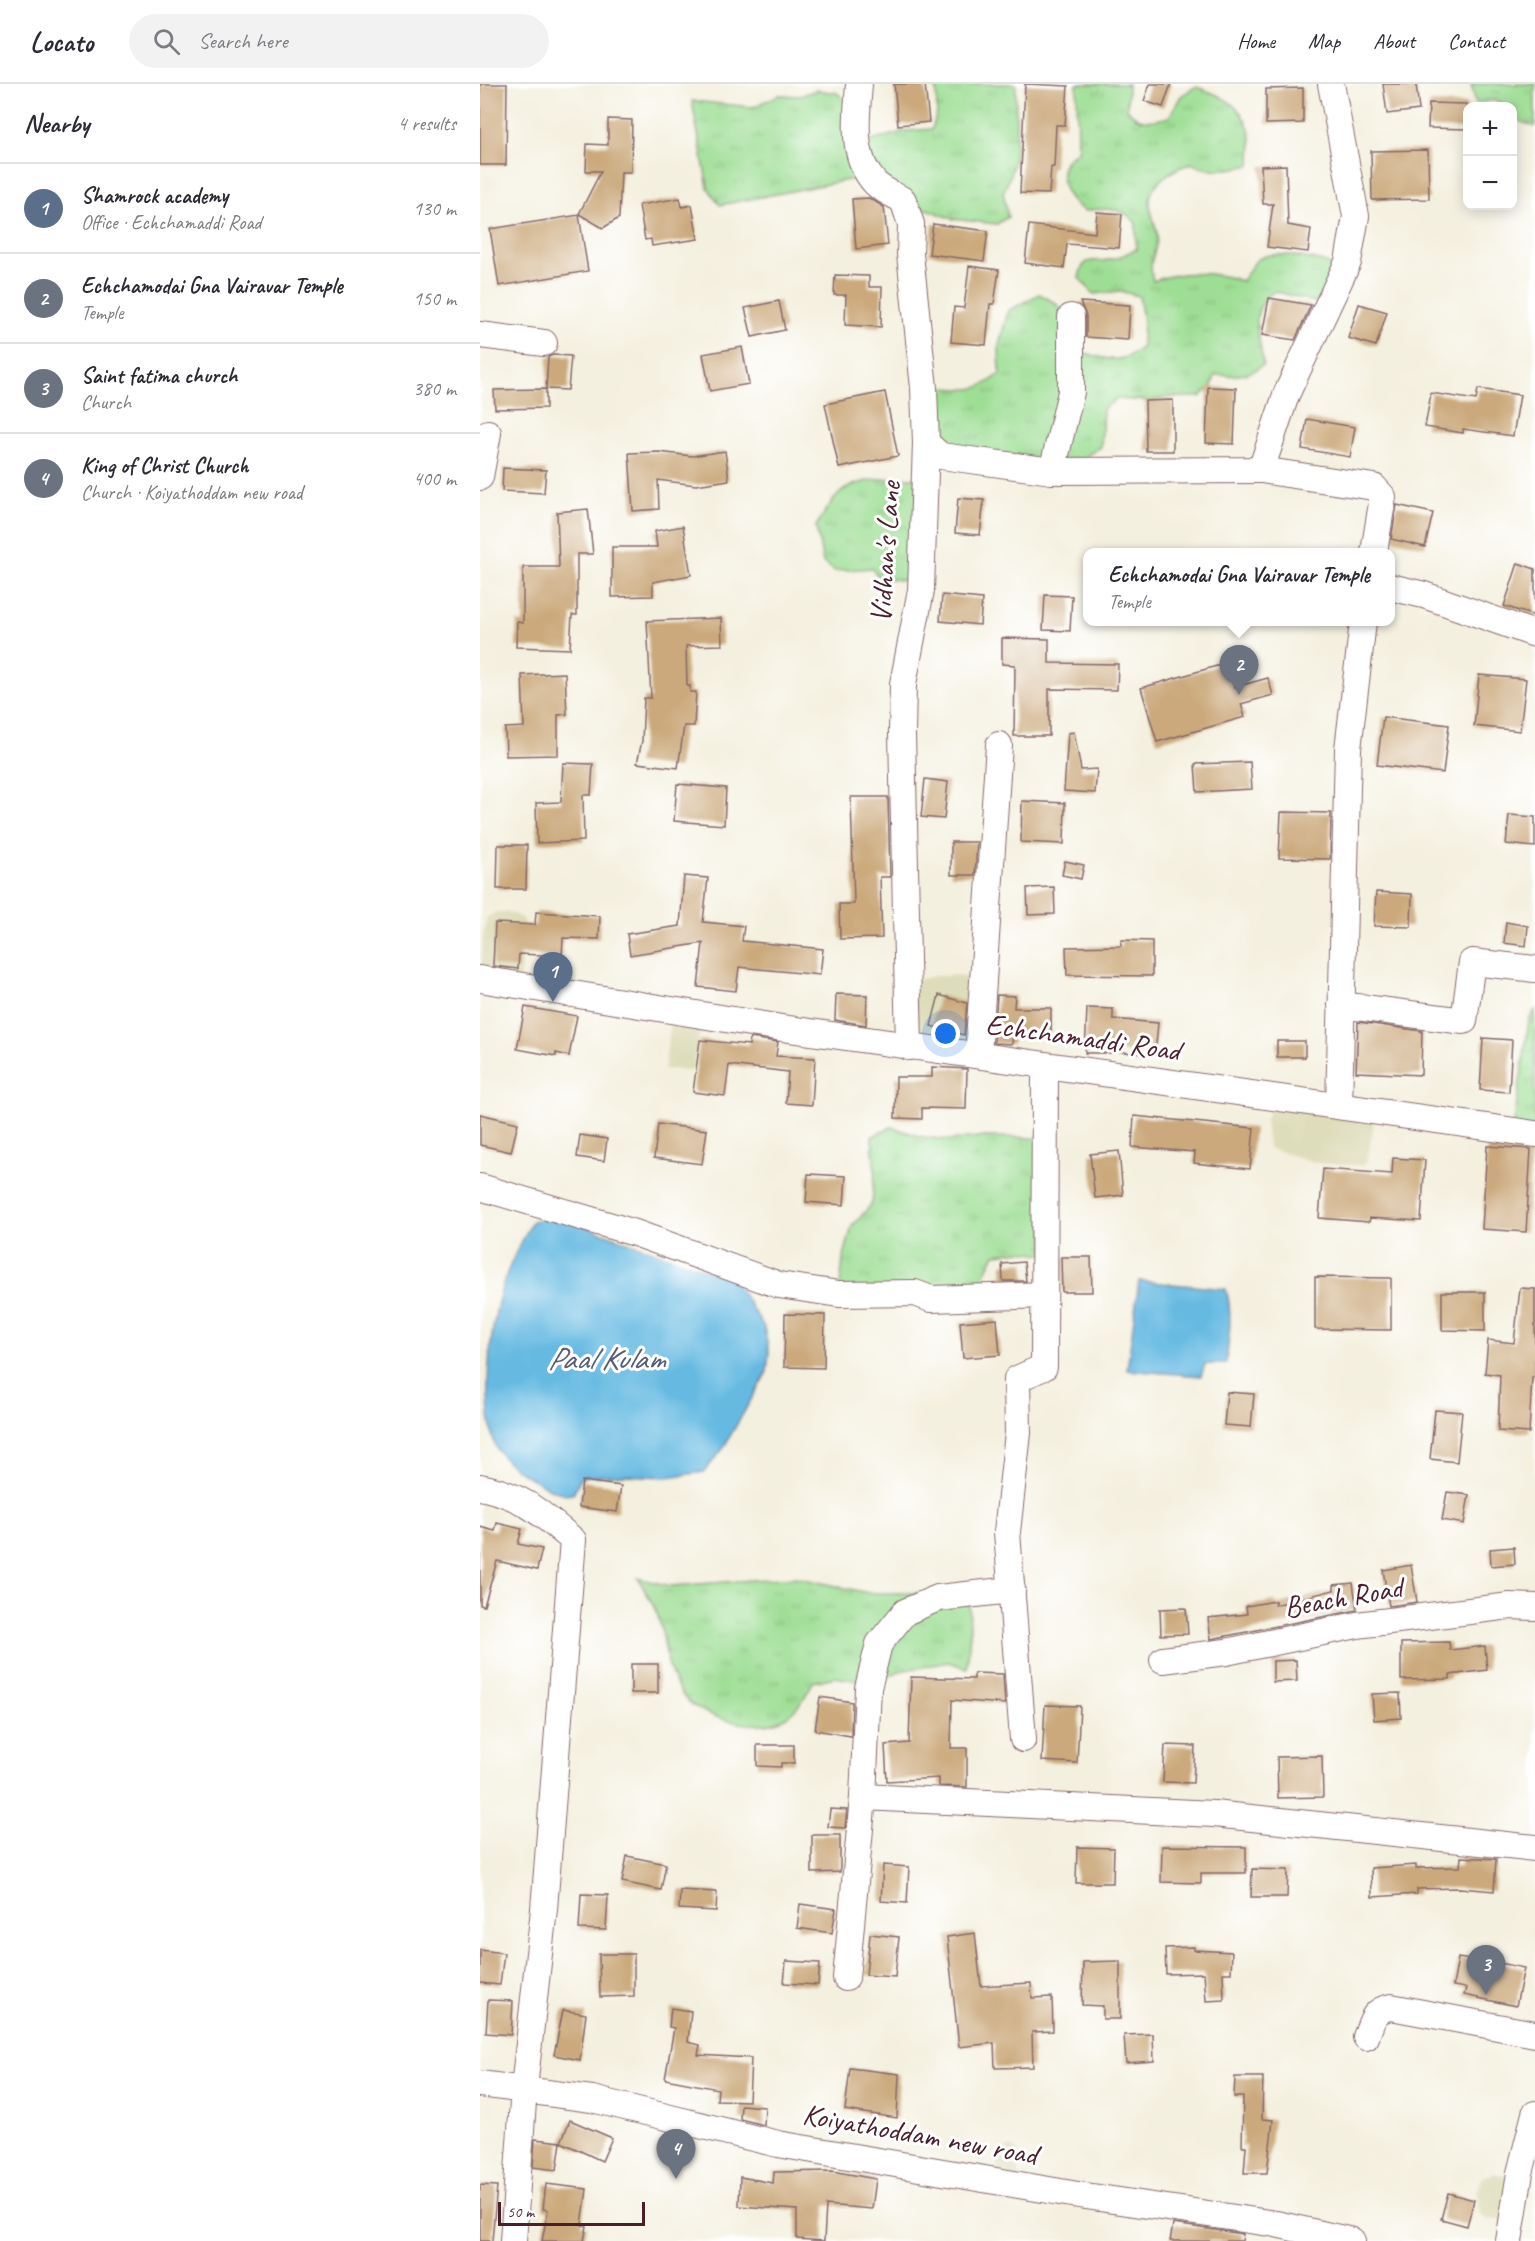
<!DOCTYPE html>
<meta charset="utf-8">
<style>
:root{--surface:#fff;--page:#f2f2f3;--text:#2b2b33;--muted:#7c7c81;--line:#e1e1e2;--accent:#db2777}
body{margin:0;font-family:Caveat,sans-serif;background:var(--page);color:var(--text)}
.controls{position:absolute;right:18px;top:18px;display:grid;overflow:hidden;border-radius:12px;box-shadow:0 3px 15px #0003}
.controls button{width:54px;height:54px;display:grid;place-items:center;padding:0;border:0;border-bottom:2px solid var(--line);background:var(--surface);color:var(--text);font:30px sans-serif}
.scale{position:absolute;left:18px;bottom:15px;width:147px;box-sizing:border-box;padding-left:6px;border:3px solid #4a1f2b;border-top:0;font-size:16px;line-height:21px;white-space:nowrap;color:#4a1f2b;-webkit-text-stroke:4px #fff;paint-order:stroke}
.you{position:absolute;left:466px;top:950px;width:21px;height:21px;margin:-15px;border:4px solid #fff;border-radius:50%;background:#1a73e8;box-shadow:0 0 0 9px #1a73e833}
.badge{display:grid;place-items:center;width:39px;height:39px;border-radius:50%;background:var(--accent);color:#fff;font-size:20px;font-weight:700}
.pin{position:absolute;translate:-50% -50px;filter:drop-shadow(0 2px 3px #0008)}
.pin::after{content:'';position:absolute;top:32px;width:21px;height:18px;background:inherit;clip-path:polygon(0 0,100% 0,50% 100%)}
.popup{position:absolute;left:603px;top:464px;width:312px;height:78px;box-sizing:border-box;display:grid;place-content:center;border-radius:12px;background:var(--surface);filter:drop-shadow(0 2px 4px #0005);font-size:20px;white-space:nowrap;color:var(--muted)}
.popup b{font-size:22px;color:var(--text)}
.popup::after{content:'';position:absolute;left:50%;top:100%;margin-left:-12px;border:12px solid transparent;border-top-color:var(--surface)}
.list{margin:0;padding:0;list-style:none}
h2{display:flex;justify-content:space-between;align-items:center;height:78px;margin:0;padding:0 24px;font-size:26px}
h2 small{font-size:20px;font-weight:400;color:var(--muted)}
.list li{display:grid;grid-template-columns:39px 1fr auto;gap:18px;align-items:center;box-sizing:border-box;height:90px;padding:0 24px;border-top:2px solid var(--line)}
.list b{display:block;font-size:22px;white-space:nowrap}
.list p{margin:0;font-size:20px;white-space:nowrap;color:var(--muted)}
.list em{font-size:20px;font-style:normal;color:var(--muted)}
.icon{flex:none;width:33px;height:33px;fill:none;stroke:currentColor;stroke-width:2;stroke-linecap:round;stroke-linejoin:round}
.map{position:relative;flex:none;width:1055px;height:2157px;overflow:hidden}
header{display:flex;align-items:center;gap:36px;box-sizing:border-box;height:84px;padding:0 30px;background:var(--surface);border-bottom:2px solid var(--line)}
header strong{font-size:28px}
nav{display:flex;gap:33px;margin-inline-start:auto;font-size:21px}
.search{width:420px;height:54px;background:var(--page);display:flex;align-items:center;gap:15px;box-sizing:border-box;padding:0 21px;border-radius:33px;color:var(--muted);font-size:22px}
main{display:flex}
aside{flex:1;background:var(--surface)}
.map>svg:first-child{display:block}
.built{fill:#deddbb}
.grass{fill:url(#grass-tufts);stroke:#747e60;stroke-width:1.5}
.water{fill:#66bae2;stroke:#586c86;stroke-width:1.5}
.building{fill:#cba97c}
.lines{fill:none;stroke-linecap:round;stroke-linejoin:round}
.minor-casing{stroke:#86686a;stroke-width:28}
.minor{stroke:#fff;stroke-width:26}
.labels{text-anchor:middle;dominant-baseline:central;stroke-width:6;stroke-linejoin:round;paint-order:stroke}
.street-label{font-size:30px;fill:#4a1f2b;stroke:#fff}
.water-label{font-size:32px;font-style:italic;fill:#555d74;stroke:#fff}
</style>
<header>
<strong>Locato</strong>
<div class="search"><svg class="icon" aria-label="search" viewBox="0 0 24 24"><circle cx="10" cy="10" r="6"/><path d="M15 15l6 6"/></svg>Search here</div>
<nav><a>Home</a><a>Map</a><a>About</a><a>Contact</a></nav>
</header>
<main>
<aside>
<h2>Nearby<small>4 results</small></h2>
<ul class="list">
<li><span class="badge" style="background:#5c6f8a">1</span><div><b>Shamrock academy</b><p>Office · Echchamaddi Road</p></div><em>130 m</em></li>
<li><span class="badge" style="background:#6b7280">2</span><div><b>Echchamodai Gna Vairavar Temple</b><p>Temple</p></div><em>150 m</em></li>
<li><span class="badge" style="background:#6b7280">3</span><div><b>Saint fatima church</b><p>Church</p></div><em>380 m</em></li>
<li><span class="badge" style="background:#6b7280">4</span><div><b>King of Christ Church</b><p>Church · Koiyathoddam new road</p></div><em>400 m</em></li>
</ul>
</aside>
<div class="map">
<svg width="1055" height="2157" viewBox="0 0 1055 2157">
<defs>
<pattern id="grass-tufts" width="24" height="20" patternUnits="userSpaceOnUse" patternTransform="scale(1.5)"><rect width="24" height="20" fill="#9ede94"/><path d="M3 7l-1-3M5 7V3M7 7l1-3M15 17l-1-3M17 17v-4M19 17l1-3" fill="none" stroke="#8abe80"/></pattern>
</defs>
<rect width="100%" height="100%" fill="#fff"/>
<filter id="ink" filterUnits="userSpaceOnUse"><feTurbulence type="fractalNoise" baseFrequency=".0167" numOctaves="2"/><feDisplacementMap in="SourceGraphic" scale="12" xChannelSelector="R" yChannelSelector="G"/><feConvolveMatrix kernelMatrix="1 2 1 2 8 2 1 2 1" color-interpolation-filters="sRGB"/></filter>
<filter id="wash" filterUnits="userSpaceOnUse"><feTurbulence type="fractalNoise" baseFrequency=".008" numOctaves="4" result="noise"/><feDisplacementMap in="SourceGraphic" scale="24" xChannelSelector="R" yChannelSelector="G"/><feGaussianBlur stdDeviation="1.35" result="paint"/><feColorMatrix in="noise" values="0 0 0 0 0 0 0 0 0 0 0 0 0 0 0 0 0 1.4 0 .05"/><feComposite in="paint" operator="in"/></filter>
<g filter="url(#wash)">
<rect width="100%" height="100%" fill="#f4f0df"/>
<!-- built -->
<g class="built">
<polygon points="17,828 28,828 44,835 40,901 0,895 3,853 7,833"/>
<polygon points="476,891 498,895 490,969 429,963 435,896 455,892"/>
<polygon points="193,926 224,931 212,986 184,985"/>
<polygon points="794,1014 895,1029 888,1075 883,1082 838,1079 788,1064 785,1037"/>
<polygon points="532,2063 539,2068 539,2101 515,2096 522,2065"/>
<polygon points="1014,2089 1039,2096 1032,2137 1008,2135 999,2129 997,2107 1002,2093"/>
</g>
<!-- grass -->
<g class="grass">
<path d="M456 0H536C534 37 542 74 523 108L528 133 517 140 473 135 423 116 396 101 373 95 240 121 228 104 212 17 273 23 299 11 320 12 336 6 357 9 377 25 378 61 425 47 452 45 457 29Z"/>
<path d="M597 0H648L647 25C660 41 671 37 689 33L701 12 715 3C756 14 778 36 770 81 747 86 732 89 711 79 695 85 673 95 670 115 668 126 677 140 677 152 677 171 667 174 673 197 703 186 732 187 762 197 766 191 771 182 776 177 791 162 846 177 863 186L838 219 794 207C765 229 781 250 783 281 767 293 754 292 735 291L732 302 720 313H688L671 317 637 315 623 325 621 363 601 375 461 372 444 304C479 301 489 315 520 290L519 261 528 227 559 210C592 227 591 233 599 268 626 274 639 283 662 263L663 235 659 212 640 207 614 210 599 194C604 168 615 181 633 175 641 173 647 168 656 166V139C643 122 624 124 605 127 582 115 570 79 598 68Z"/>
<polygon points="991,0 1055,0 1055,43 1039,37 1032,22 1014,16 996,19"/>
<path d="M445 393 441 498 400 494 391 484 355 487 343 478 336 442C344 430 353 413 365 405 387 392 421 395 445 393Z"/>
<polygon points="1055,926 1055,1050 1033,1047 1049,936"/>
<polygon points="411,1043 442,1053 469,1056 500,1053 564,1054 564,1170 541,1167 515,1170 504,1192 508,1213 359,1210 363,1176 372,1142 392,1120 395,1087 392,1053"/>
<path d="M315 1493 388 1509H489L490 1549 487 1584 468 1578 420 1587 392 1599 355 1593 333 1598C327 1610 317 1627 305 1634 279 1650 217 1634 201 1609 185 1583 187 1566 180 1539 177 1524 165 1508 158 1494L191 1502Z"/>
</g>
<!-- water -->
<g class="water">
<path d="M76 1132 254 1196 284 1243 289 1269 287 1288 242 1366 224 1388 187 1393 143 1391 106 1392 100 1395 93 1410C76 1411 65 1402 51 1394 36 1386 23 1377 15 1361 0 1317 11 1224 30 1182 36 1166 45 1152 52 1137Z"/>
<path d="M659 1197 746 1205C753 1230 749 1254 746 1280H725L721 1292 647 1286Z"/>
</g>
<g id="blocks">
<!-- building -->
<g class="building">
<polygon points="0,0 27,0 26,81 0,81"/>
<polygon points="414,0 445,0 449,38 418,41"/>
<polygon points="545,0 588,2 585,41 576,41 574,83 571,83 569,110 540,109"/>
<polygon points="670,0 691,0 683,23 664,17"/>
<polygon points="903,0 936,0 939,26 907,30"/>
<polygon points="823,4 823,39 786,40 786,5"/>
<polygon points="949,19 987,20 987,45 948,44"/>
<polygon points="128,35 152,36 151,88 141,88 139,134 123,144 99,130 121,87 106,87 107,60 128,61"/>
<polygon points="948,66 949,115 892,116 891,67"/>
<polygon points="806,81 808,141 831,145 828,168 787,163 793,120 783,120 781,82"/>
<polygon points="200,114 202,123 212,121 218,155 172,162 171,155 165,156 159,121"/>
<polygon points="389,114 404,123 408,161 376,165 372,115"/>
<polygon points="617,128 642,130 639,164 587,160 584,184 545,179 549,141 615,149"/>
<polygon points="99,131 108,187 19,202 10,145"/>
<polygon points="453,140 508,147 504,177 449,170"/>
<polygon points="489,182 519,186 514,220 510,220 506,261 471,258 474,223 484,224"/>
<polygon points="355,191 389,192 389,203 402,203 401,243 365,241 366,211 354,211"/>
<polygon points="789,214 831,221 815,256 782,251"/>
<polygon points="299,217 305,246 272,253 265,224"/>
<polygon points="600,218 650,221 648,256 606,253 606,232"/>
<polygon points="879,220 907,228 896,262 868,254"/>
<polygon points="262,263 269,300 230,307 223,270"/>
<polygon points="73,271 91,272 88,306 66,305 68,273"/>
<polygon points="728,303 756,304 754,360 726,359"/>
<polygon points="66,305 66,324 15,325 14,306"/>
<polygon points="998,305 1040,311 1033,352 983,345 983,349 945,343 951,309 996,316"/>
<polygon points="405,308 418,372 359,384 345,320"/>
<polygon points="693,316 693,367 666,367 665,317"/>
<polygon points="827,335 875,343 870,373 822,365"/>
<polygon points="245,367 249,396 216,401 178,396 179,425 153,427 149,369 179,368 212,372"/>
<polygon points="23,384 66,386 64,409 22,407"/>
<polygon points="478,414 504,416 500,451 475,449"/>
<polygon points="917,421 953,429 945,463 911,455"/>
<polygon points="108,425 113,470 97,470 97,531 92,531 90,565 36,563 37,538 43,539 43,483 79,483 77,428"/>
<polygon points="203,442 211,491 173,498 173,512 132,513 132,463 177,463 175,447"/>
<polygon points="1038,479 1055,485 1055,532 1024,522"/>
<polygon points="462,511 502,515 500,541 460,537"/>
<polygon points="565,511 592,512 590,547 563,546"/>
<polygon points="241,534 242,561 206,562 207,602 210,602 210,608 216,608 214,642 204,642 198,684 157,679 162,657 164,614 171,614 167,537"/>
<polygon points="522,554 569,555 569,579 638,580 637,606 569,605 569,652 534,652 535,581 522,580"/>
<polygon points="747,579 755,603 788,594 793,611 761,620 765,633 677,658 661,604"/>
<polygon points="85,589 87,630 78,631 78,671 26,672 25,644 44,643 42,591"/>
<polygon points="999,591 1046,595 1040,647 994,642"/>
<polygon points="903,633 969,641 963,689 897,681"/>
<polygon points="594,648 601,686 617,685 615,709 584,707 588,649"/>
<polygon points="770,678 772,705 717,708 715,680"/>
<polygon points="83,679 113,680 111,711 103,711 104,757 57,759 56,719 81,718"/>
<polygon points="445,695 468,698 464,735 441,733"/>
<polygon points="197,700 246,704 244,741 194,737"/>
<polygon points="371,713 408,713 410,793 400,793 402,854 360,855 359,820 374,820"/>
<polygon points="542,717 585,719 584,760 541,758"/>
<polygon points="801,728 851,729 850,775 799,774"/>
<polygon points="1029,731 1055,733 1055,763 1026,760"/>
<polygon points="471,758 497,758 495,791 471,791"/>
<polygon points="18,761 47,761 46,805 17,805"/>
<polygon points="585,777 604,781 601,795 582,791"/>
<polygon points="204,792 228,794 223,838 264,842 262,857 343,865 340,891 259,883 256,907 218,903 223,859 150,871 147,850 200,842"/>
<polygon points="574,803 575,830 548,831 547,804"/>
<polygon points="896,808 932,810 931,843 894,842"/>
<polygon points="56,828 120,832 119,855 83,854 82,872 39,870 38,885 13,882 15,839 55,841"/>
<polygon points="1026,838 1048,842 1046,862 1024,859"/>
<polygon points="641,856 672,857 672,892 587,891 586,863 641,862"/>
<polygon points="356,910 387,911 386,941 355,936"/>
<polygon points="459,911 487,919 484,951 451,942"/>
<polygon points="517,911 535,912 534,924 571,924 571,949 533,950 532,960 514,959"/>
<polygon points="45,923 97,932 89,972 76,969 76,972 37,965"/>
<polygon points="607,924 633,925 633,935 678,939 675,971 632,967 632,969 605,969"/>
<polygon points="878,938 942,947 941,991 876,988"/>
<polygon points="270,954 298,958 296,972 335,974 332,1021 306,1019 308,988 249,981 245,1012 213,1008 220,956 269,961"/>
<polygon points="1003,954 1032,956 1029,1008 1000,1006"/>
<rect x="797" y="957" width="28" height="16"/>
<polygon points="452,983 487,985 486,1025 442,1024 442,1035 415,1034 416,993 452,993"/>
<polygon points="0,1030 38,1039 31,1068 0,1061"/>
<polygon points="654,1032 774,1044 770,1085 714,1079 715,1068 652,1063"/>
<polygon points="178,1040 227,1046 222,1080 174,1074"/>
<polygon points="100,1051 127,1055 124,1077 97,1073"/>
<polygon points="1007,1062 1051,1065 1046,1148 1002,1145"/>
<polygon points="639,1067 643,1111 615,1114 610,1070"/>
<polygon points="913,1074 945,1076 941,1137 890,1134 889,1138 839,1134 843,1085 912,1090"/>
<polygon points="328,1090 366,1092 364,1121 326,1118"/>
<polygon points="581,1173 611,1173 612,1208 582,1208"/>
<polygon points="544,1178 546,1197 523,1197 522,1180"/>
<polygon points="835,1193 911,1194 911,1246 835,1245"/>
<polygon points="1040,1204 1055,1205 1055,1293 1052,1293 1049,1349 1018,1347 1020,1291 1005,1289 1008,1256 1034,1259"/>
<polygon points="962,1208 1005,1208 1005,1247 962,1246"/>
<polygon points="305,1230 345,1231 344,1284 304,1283"/>
<polygon points="517,1235 520,1271 483,1274 480,1238"/>
<polygon points="747,1308 774,1310 771,1343 744,1341"/>
<polygon points="955,1326 982,1328 977,1378 950,1375"/>
<polygon points="102,1397 141,1402 137,1428 99,1423"/>
<polygon points="967,1408 989,1411 984,1440 962,1436"/>
<polygon points="17,1439 42,1445 38,1460 62,1465 57,1486 17,1477 4,1522 0,1521 0,1443 15,1447"/>
<polygon points="1034,1463 1035,1480 1011,1482 1010,1465"/>
<polygon points="931,1481 937,1518 909,1522 903,1486"/>
<polygon points="873,1499 877,1526 731,1555 728,1534 767,1530 766,1522 795,1517 795,1521 854,1506 854,1501"/>
<polygon points="706,1524 708,1550 681,1551 680,1525"/>
<polygon points="969,1558 970,1566 1005,1562 1007,1586 970,1591 970,1595 921,1596 921,1559"/>
<polygon points="816,1576 817,1597 793,1598 793,1577"/>
<rect x="151" y="1580" width="27" height="29"/>
<polygon points="494,1589 523,1590 525,1620 472,1616 471,1664 487,1664 487,1703 459,1702 459,1694 407,1697 405,1661 429,1659 431,1593 494,1595"/>
<polygon points="920,1609 921,1634 894,1636 892,1610"/>
<polygon points="340,1613 372,1618 371,1652 335,1646"/>
<polygon points="565,1621 600,1622 597,1679 562,1677"/>
<polygon points="277,1661 314,1661 314,1679 301,1679 301,1683 277,1682"/>
<polygon points="685,1661 715,1662 713,1699 683,1698"/>
<polygon points="842,1672 843,1713 798,1714 797,1673"/>
<polygon points="350,1725 367,1726 365,1744 348,1743"/>
<polygon points="332,1751 360,1751 360,1788 332,1789"/>
<polygon points="682,1762 766,1763 766,1789 721,1789 721,1799 681,1798"/>
<polygon points="597,1763 634,1764 633,1799 596,1799"/>
<polygon points="147,1772 186,1780 181,1806 142,1798"/>
<polygon points="981,1773 1016,1775 1014,1807 980,1804 937,1805 937,1810 892,1813 891,1784 936,1781 936,1784 980,1783"/>
<polygon points="403,1781 429,1783 427,1819 401,1817"/>
<polygon points="772,1785 808,1786 807,1813 771,1813"/>
<polygon points="200,1806 237,1808 236,1827 199,1825"/>
<polygon points="101,1810 128,1811 126,1846 99,1845"/>
<polygon points="320,1820 356,1825 352,1849 317,1844"/>
<polygon points="495,1849 501,1902 551,1899 552,1914 572,1913 573,1947 552,1948 553,1983 515,1984 514,1959 479,1963 467,1853"/>
<polygon points="390,1850 419,1853 415,1893 386,1891"/>
<polygon points="714,1863 714,1866 752,1868 751,1889 743,1889 744,1916 726,1917 724,1889 686,1890 685,1864"/>
<polygon points="0,1866 24,1869 20,1901 0,1899"/>
<polygon points="119,1870 154,1870 154,1912 120,1913"/>
<polygon points="992,1873 1044,1884 1036,1922 984,1911 986,1904 973,1902 978,1874 992,1876"/>
<polygon points="306,1877 340,1879 338,1901 304,1899"/>
<polygon points="640,1877 640,1935 623,1935 623,1922 602,1921 603,1878"/>
<polygon points="8,1916 33,1917 31,1951 6,1949"/>
<polygon points="191,1924 211,1927 208,1958 220,1961 218,1971 271,1974 269,2017 237,2016 238,2005 185,1995 194,1944 189,1943"/>
<polygon points="83,1926 106,1930 100,1976 74,1971"/>
<polygon points="673,1950 674,1977 646,1979 644,1951"/>
<polygon points="370,1984 419,1990 417,2034 365,2026"/>
<polygon points="755,1993 783,1993 782,2035 793,2036 787,2089 764,2089 766,2062 762,2062 763,2013 754,2013"/>
<polygon points="261,2021 285,2023 284,2041 260,2035"/>
<polygon points="90,2036 132,2054 122,2077 81,2058"/>
<polygon points="55,2055 81,2058 77,2086 53,2083"/>
<polygon points="352,2087 396,2095 392,2125 346,2121 344,2157 317,2155 317,2126 259,2122 260,2093 293,2099 294,2088"/>
<polygon points="66,2100 107,2105 102,2141 107,2142 104,2157 62,2157 68,2126 63,2125"/>
<polygon points="0,2101 17,2102 12,2157 0,2157"/>
<polygon points="968,2109 994,2116 987,2142 961,2135"/>
<polygon points="693,2140 763,2150 762,2157 690,2157"/>
</g>
</g>
</g>
<g filter="url(#ink)">
<use href="#blocks" fill-opacity="0" stroke="#86686a" stroke-width="1.5"/>
<g class="lines">
<defs>
<g id="minor">
<path d="M379 0C377 33 370 72 395 99 402 106 414 111 423 116L431 140 430 170 444 304 446 359 441 506 423 600 422 650 429 963"/>
<polyline points="0,251 64,259"/>
<polyline points="446,359 461,372 572,387 781,386 806,311 868,178 876,132 851,0"/>
<polyline points="781,386 894,403 903,413 894,468"/>
<polyline points="572,387 591,308 591,233"/>
<polyline points="0,393 8,349"/>
<polyline points="910,503 944,511 1055,550"/>
<polyline points="0,895 302,944 1055,1050"/>
<polyline points="861,921 984,937 992,878 1055,885"/>
<polyline points="498,971 519,661"/>
<polyline points="859,1022 868,665 883,538"/>
<polyline points="0,1103 155,1149 299,1201 359,1210 435,1209 451,1215 564,1211"/>
<path d="M0 1403C42 1411 61 1429 93 1456L64 1825 44 2004 33 2157"/>
<polyline points="683,1576 746,1568 877,1541 1030,1522 1055,1523"/>
<polyline points="543,1655 527,1448 538,1349 537,1295 564,1283 565,982"/>
<polyline points="383,1713 734,1730 1055,1764"/>
<polyline points="366,1894 383,1713 388,1604 399,1560 425,1528 458,1514 532,1506"/>
<path d="M886 1953C892 1937 893 1926 911 1923L1055 1950"/>
<polyline points="0,2000 112,2015 298,2060 592,2110 796,2140 872,2157"/>
<polyline points="1029,2157 1040,2089 1055,2030"/>
</g>
</defs>
<!-- minor casing -->
<use href="#minor" class="minor-casing"/>
<!-- minor -->
<use href="#minor" class="minor"/>
</g>
</g>
<g class="labels">
<!-- street labels -->
<g class="street-label">
<text transform="translate(405 468) rotate(-86)">Vidhan's Lane</text>
<text transform="translate(603 953) rotate(8)">Echchamaddi Road</text>
<text transform="translate(863 1513) rotate(-10)">Beach Road</text>
<text transform="translate(440 2050) rotate(10)">Koiyathoddam new road</text>
</g>
<!-- water labels -->
<g class="water-label">
<text x="126" y="1274">Paal Kulam</text>
</g>
</g>
</svg>
<div class="controls">
<button>+</button>
<button>−</button>
</div>
<div class="scale">50 m</div>
<div class="you"></div>
<div class="pin badge" style="left:73px;top:918px;background:#5c6f8a">1</div>
<div class="pin badge" style="left:759px;top:611px;background:#6b7280">2</div>
<div class="popup"><b>Echchamodai Gna Vairavar Temple</b>Temple</div>
<div class="pin badge" style="left:1006px;top:1911px;background:#6b7280">3</div>
<div class="pin badge" style="left:196px;top:2095px;background:#6b7280">4</div>
</div>
</main>
